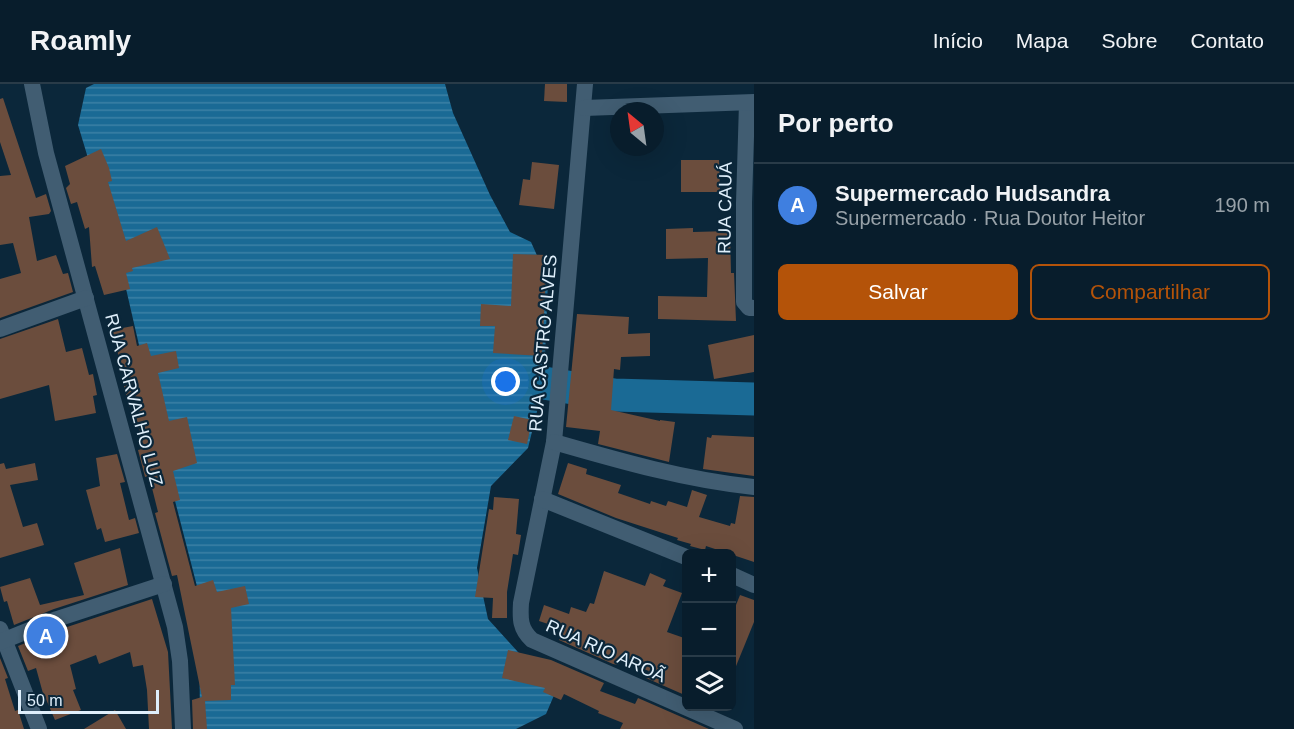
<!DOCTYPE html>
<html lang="pt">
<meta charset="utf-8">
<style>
:root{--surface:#081d2c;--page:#112634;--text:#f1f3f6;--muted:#98a2a9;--line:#293b48;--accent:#b45309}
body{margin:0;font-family:Helvetica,sans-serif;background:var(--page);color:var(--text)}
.controls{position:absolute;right:18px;bottom:18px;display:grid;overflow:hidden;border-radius:9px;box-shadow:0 6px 24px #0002}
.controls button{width:54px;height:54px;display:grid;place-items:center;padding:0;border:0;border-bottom:2px solid var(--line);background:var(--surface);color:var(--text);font:30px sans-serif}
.compass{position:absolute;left:610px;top:18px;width:54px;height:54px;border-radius:50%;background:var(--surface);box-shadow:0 6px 24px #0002;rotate:331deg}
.scale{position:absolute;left:18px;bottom:15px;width:141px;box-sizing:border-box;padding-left:6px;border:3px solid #dfeffb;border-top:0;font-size:16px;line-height:21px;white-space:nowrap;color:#dfeffb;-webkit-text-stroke:4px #0b273a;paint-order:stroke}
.you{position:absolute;left:506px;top:298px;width:21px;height:21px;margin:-15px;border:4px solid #fff;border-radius:50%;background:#1a73e8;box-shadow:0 0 0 9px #1a73e833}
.badge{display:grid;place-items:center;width:39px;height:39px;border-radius:50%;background:var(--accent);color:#fff;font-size:20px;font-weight:700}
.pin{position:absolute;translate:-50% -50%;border:3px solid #fff;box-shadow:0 2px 6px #0006}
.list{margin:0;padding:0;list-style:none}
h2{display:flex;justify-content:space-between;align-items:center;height:78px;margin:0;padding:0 24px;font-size:26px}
h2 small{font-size:20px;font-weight:400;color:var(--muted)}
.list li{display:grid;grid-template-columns:39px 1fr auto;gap:18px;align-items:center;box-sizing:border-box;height:84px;padding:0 24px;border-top:2px solid var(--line)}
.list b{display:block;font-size:22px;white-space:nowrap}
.list p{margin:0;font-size:20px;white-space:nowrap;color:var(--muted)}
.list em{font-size:20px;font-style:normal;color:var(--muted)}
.actions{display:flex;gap:12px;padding:18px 24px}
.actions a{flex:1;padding:14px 0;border:2px solid var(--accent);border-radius:9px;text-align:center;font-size:21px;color:var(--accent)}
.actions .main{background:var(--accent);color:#fff}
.icon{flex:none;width:33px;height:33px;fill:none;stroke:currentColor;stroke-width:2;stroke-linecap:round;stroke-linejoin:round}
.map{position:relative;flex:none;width:754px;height:645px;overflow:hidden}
header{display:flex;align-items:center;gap:36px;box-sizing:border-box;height:84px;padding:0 30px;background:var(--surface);border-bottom:2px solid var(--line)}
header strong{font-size:28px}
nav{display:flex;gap:33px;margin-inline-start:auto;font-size:21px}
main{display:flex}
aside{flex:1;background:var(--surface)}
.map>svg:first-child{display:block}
.water{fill:url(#water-rules)}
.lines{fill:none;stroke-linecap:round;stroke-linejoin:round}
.river{stroke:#1a6a95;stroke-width:33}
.building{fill:#6b4d3d}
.minor{stroke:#415d72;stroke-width:16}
.labels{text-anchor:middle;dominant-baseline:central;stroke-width:4.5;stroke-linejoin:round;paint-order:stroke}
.street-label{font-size:18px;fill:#dfeffb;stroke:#0b273a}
</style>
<header>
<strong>Roamly</strong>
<nav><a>Início</a><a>Mapa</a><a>Sobre</a><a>Contato</a></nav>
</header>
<main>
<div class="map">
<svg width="754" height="645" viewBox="0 0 754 645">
<defs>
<pattern id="water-rules" width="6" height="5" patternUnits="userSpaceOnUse" patternTransform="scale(1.5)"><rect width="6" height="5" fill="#1a6a95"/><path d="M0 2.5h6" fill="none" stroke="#3b80a5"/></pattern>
</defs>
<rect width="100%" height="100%" fill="#0b273a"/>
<!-- water -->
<polygon class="water" points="94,0 445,0 453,29 490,111 510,148 531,158 548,196 544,299 528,364 491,402 477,484 488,535 555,609 546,630 516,645 200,645 199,510 174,413 121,183 78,41 86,4"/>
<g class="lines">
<!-- river -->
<polyline class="river" points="544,299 614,311 754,315"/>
</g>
<!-- building -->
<g class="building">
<polygon points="545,0 567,0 567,18 544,17"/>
<polygon points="3,14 36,114 46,110 51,127 49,130 29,133 37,177 56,171 63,190 68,189 73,208 0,234 0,195 21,189 13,159 0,161 0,92 11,91 0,58 0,15"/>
<polygon points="101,65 109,84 112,97 108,98 126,157 157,143 170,175 132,184 133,187 126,189 130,205 104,211 95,182 92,183 89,143 85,145 77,118 71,120 66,104 70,100 65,82"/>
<polygon points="681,76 719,76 720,108 681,108"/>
<polygon points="532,78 559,81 554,125 519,121 523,95 530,96"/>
<polygon points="693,144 693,148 730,147 731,189 734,189 736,237 658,235 658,212 707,213 708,174 666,175 666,145"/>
<polygon points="513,170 547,171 542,272 493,269 495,242 480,242 481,220 511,222"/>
<polygon points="577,230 629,233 628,250 650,249 650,272 621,273 620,286 614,285 611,326 660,337 660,336 675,338 669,378 598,360 600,347 566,343"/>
<polygon points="58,235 66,268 82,264 89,291 93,290 97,311 93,312 96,329 55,337 49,301 0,315 0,255"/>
<polygon points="133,242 137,262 147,259 151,272 176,267 179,284 158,289 169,337 187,333 197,379 173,387 180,416 173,418 195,502 213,496 217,508 245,502 249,520 231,524 235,601 231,601 231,616 205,617 207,645 193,645 192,616 202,613 177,491 172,492 155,429 158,428 149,392 145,393 138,366 143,365 134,322 129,323 124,302 126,302 112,246"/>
<polygon points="754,251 754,288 714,295 708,261"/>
<polygon points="514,332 532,336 527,360 508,356"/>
<polygon points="712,351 754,353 754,392 703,385 707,353 711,354"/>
<polygon points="117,370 125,398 120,399 129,436 135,434 139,449 105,458 101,444 97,446 86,406 100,402 96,374"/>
<polygon points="4,379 6,385 35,379 38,396 10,401 23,443 37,439 44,461 0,474 0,380"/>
<polygon points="568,379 587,385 586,390 621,401 618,409 650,420 651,417 666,422 668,417 687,423 692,406 707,411 699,433 730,442 731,439 735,440 740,412 754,413 754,478 706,462 705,466 690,462 691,460 677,456 678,454 616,434 558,410"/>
<polygon points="494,413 519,415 516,450 521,451 518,471 513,470 507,508 507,534 492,534 493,514 475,513 489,425 493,426"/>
<polygon points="120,464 128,501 54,525 14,541 7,517 4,518 0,503 30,494 40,521 84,511 74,479"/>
<polygon points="604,487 645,502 650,489 666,496 663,502 682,509 667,548 687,555 687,612 646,594 649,587 620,577 618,581 613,580 559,556 563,545 539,537 544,521 569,530 571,523 586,528 590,519 594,520"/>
<polygon points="740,511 754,516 754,538 732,592 732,531"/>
<polygon points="152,515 168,568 172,645 149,645 147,606 143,581 133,583 130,568 99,580 96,571 70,581 76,605 73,606 81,626 55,636 45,613 44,613 36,584 28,587 18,562 61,545"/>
<polygon points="508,566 551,576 604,599 600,607 635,620 638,614 709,645 620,645 623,639 598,629 599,627 564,610 561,616 543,608 545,604 502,594"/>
<polygon points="0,574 8,594 5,595 15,627 18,626 24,645 0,645"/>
<polygon points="115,626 126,645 84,645"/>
</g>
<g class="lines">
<!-- minor -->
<g class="minor">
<polyline points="32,0 46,69 175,543 180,577 183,645"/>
<path d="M585 0 554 358 521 519C520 535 520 545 532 556L735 645"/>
<polyline points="747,19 744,119 744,218 749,224 754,224"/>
<polyline points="584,24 754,18"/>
<polyline points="0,245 86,214"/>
<path d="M554 358C620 377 686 396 754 403"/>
<polyline points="542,415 686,473"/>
<polyline points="732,491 754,501"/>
<polyline points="0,545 39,645"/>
<polyline points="0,558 57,535 164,500"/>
</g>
</g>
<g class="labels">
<!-- street labels -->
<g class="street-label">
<text transform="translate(725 124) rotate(-89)">RUA CAUÁ</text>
<text transform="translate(543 259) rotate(-85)">RUA CASTRO ALVES</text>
<text transform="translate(134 316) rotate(75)">RUA CARVALHO LUZ</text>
<text transform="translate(606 567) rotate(24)">RUA RIO AROÃ</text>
</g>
</g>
</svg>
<div class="controls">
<button>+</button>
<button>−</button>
<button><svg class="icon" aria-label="layers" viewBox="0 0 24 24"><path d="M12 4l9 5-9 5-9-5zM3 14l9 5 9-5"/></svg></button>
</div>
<svg class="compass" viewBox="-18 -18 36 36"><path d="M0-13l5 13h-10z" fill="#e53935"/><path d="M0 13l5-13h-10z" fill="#98a2a9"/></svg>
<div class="scale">50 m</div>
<div class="you"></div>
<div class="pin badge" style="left:46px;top:552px;background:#3f7fe0">A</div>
</div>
<aside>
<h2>Por perto<small></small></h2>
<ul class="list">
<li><span class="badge" style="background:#3f7fe0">A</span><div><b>Supermercado Hudsandra</b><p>Supermercado · Rua Doutor Heitor</p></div><em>190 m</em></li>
</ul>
<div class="actions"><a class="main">Salvar</a><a>Compartilhar</a></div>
</aside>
</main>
